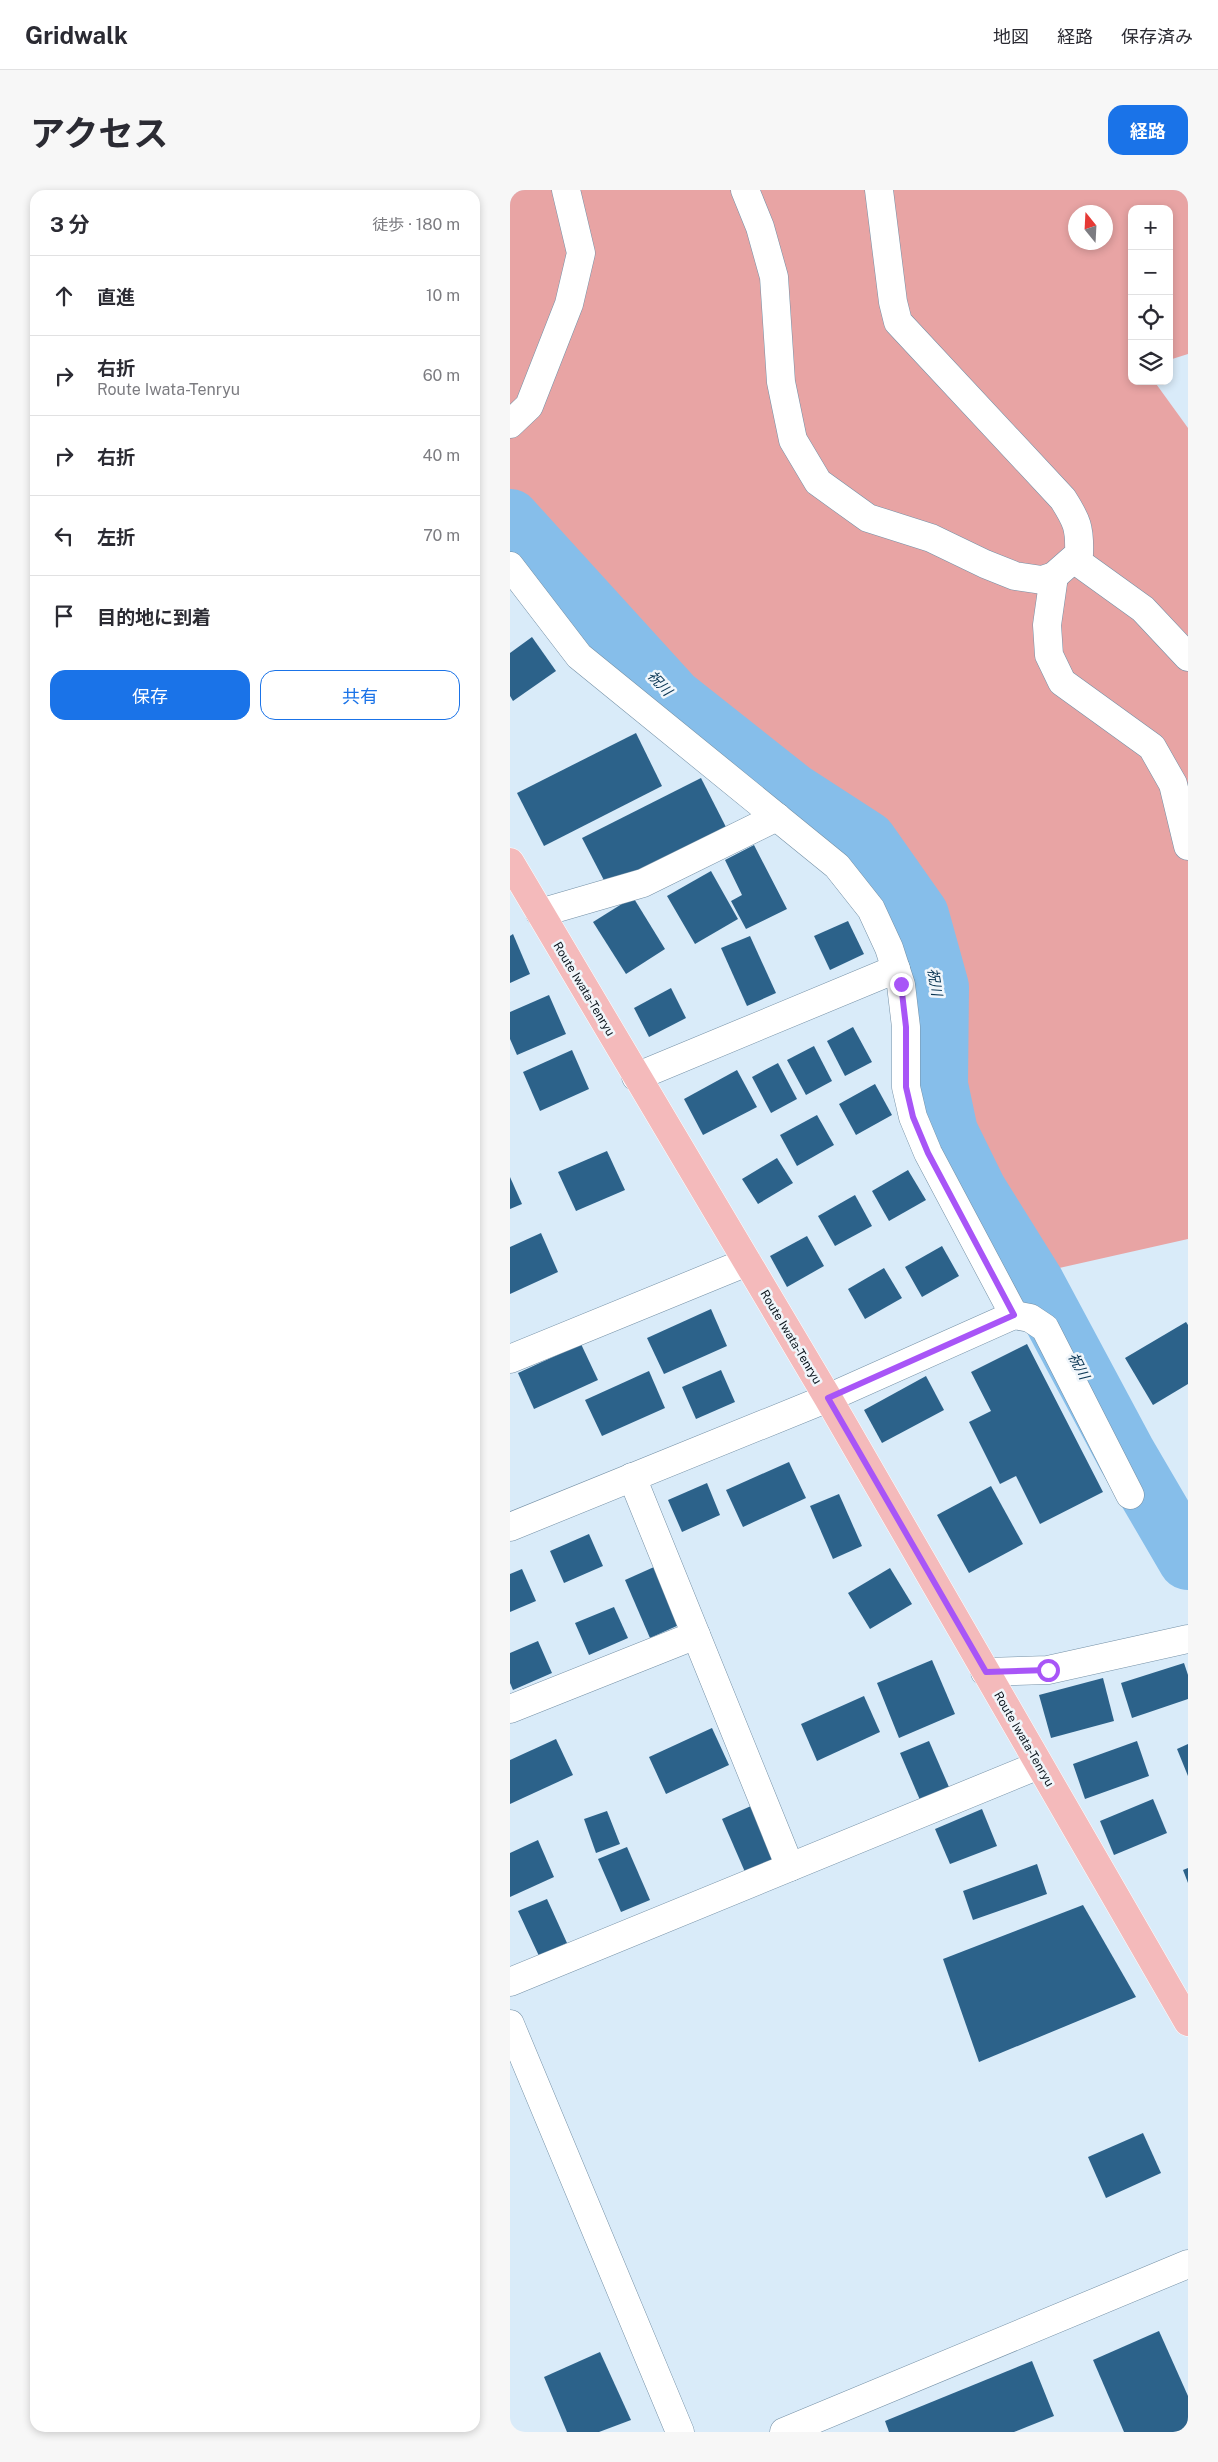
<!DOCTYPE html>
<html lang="ja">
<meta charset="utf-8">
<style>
:root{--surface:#fff;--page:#f7f7f7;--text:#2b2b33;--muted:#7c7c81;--line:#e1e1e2;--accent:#1a73e8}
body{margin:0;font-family:"Public Sans","Noto Sans JP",sans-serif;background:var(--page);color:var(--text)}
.controls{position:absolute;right:15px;top:15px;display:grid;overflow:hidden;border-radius:10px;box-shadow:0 2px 8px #0003}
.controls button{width:45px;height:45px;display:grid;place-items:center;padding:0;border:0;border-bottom:1px solid var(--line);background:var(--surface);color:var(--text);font:25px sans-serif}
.compass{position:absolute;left:558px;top:15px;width:45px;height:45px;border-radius:50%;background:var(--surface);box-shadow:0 2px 8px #0003;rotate:342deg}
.stop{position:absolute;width:15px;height:15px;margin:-11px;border:4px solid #a855f7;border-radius:50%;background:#fff}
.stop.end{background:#a855f7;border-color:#fff;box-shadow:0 1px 5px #0008}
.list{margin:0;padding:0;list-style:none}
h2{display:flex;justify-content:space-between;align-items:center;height:65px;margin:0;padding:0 20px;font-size:21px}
h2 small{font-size:16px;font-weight:400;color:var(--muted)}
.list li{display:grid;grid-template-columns:32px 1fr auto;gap:15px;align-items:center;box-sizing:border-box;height:80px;padding:0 20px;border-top:1px solid var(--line)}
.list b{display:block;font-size:19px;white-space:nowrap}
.list p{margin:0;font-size:16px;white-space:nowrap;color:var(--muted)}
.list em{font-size:16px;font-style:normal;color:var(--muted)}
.actions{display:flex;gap:10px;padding:15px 20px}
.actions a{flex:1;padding:11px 0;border:1px solid var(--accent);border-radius:15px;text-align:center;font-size:18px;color:var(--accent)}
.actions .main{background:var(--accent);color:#fff}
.icon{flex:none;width:28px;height:28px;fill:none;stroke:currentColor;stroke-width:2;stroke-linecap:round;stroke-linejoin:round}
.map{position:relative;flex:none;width:678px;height:2242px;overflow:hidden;border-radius:15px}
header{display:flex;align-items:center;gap:30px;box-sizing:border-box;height:70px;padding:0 25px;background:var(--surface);border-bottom:1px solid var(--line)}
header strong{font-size:24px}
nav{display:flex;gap:28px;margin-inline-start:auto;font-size:18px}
.intro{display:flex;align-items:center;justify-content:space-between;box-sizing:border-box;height:120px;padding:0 30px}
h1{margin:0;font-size:35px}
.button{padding:12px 22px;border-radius:15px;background:var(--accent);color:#fff;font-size:18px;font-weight:700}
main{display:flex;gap:30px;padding:0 30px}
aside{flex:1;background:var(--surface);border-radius:15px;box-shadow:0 2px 8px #0003}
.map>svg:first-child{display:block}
.green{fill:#e8a4a4;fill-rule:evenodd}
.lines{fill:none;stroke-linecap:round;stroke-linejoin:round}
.river{stroke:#86beea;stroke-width:60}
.building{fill:#2c628a}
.street-casing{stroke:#7490a6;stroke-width:29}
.secondary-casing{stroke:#7490a6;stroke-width:29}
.primary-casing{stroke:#fff;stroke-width:29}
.street{stroke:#fff;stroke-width:28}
.secondary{stroke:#fff;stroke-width:28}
.primary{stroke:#f4babb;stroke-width:28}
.route{stroke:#a855f7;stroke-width:6}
.labels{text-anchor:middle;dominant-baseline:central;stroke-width:5;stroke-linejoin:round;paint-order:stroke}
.street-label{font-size:12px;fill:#0a141c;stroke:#f0f6fb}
.water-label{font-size:14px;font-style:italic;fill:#093553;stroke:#f0f6fb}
</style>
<header>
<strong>Gridwalk</strong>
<nav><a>地図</a><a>経路</a><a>保存済み</a></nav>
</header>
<div class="intro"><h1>アクセス</h1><a class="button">経路</a></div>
<main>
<aside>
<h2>3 分<small>徒歩 · 180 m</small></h2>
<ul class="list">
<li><svg class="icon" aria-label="ahead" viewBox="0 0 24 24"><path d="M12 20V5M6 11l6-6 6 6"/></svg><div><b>直進</b></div><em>10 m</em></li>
<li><svg class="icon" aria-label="right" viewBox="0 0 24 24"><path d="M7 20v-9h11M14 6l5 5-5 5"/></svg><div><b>右折</b><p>Route Iwata-Tenryu</p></div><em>60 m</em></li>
<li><svg class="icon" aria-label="right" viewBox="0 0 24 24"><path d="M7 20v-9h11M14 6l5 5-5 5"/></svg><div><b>右折</b></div><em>40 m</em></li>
<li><svg class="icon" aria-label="left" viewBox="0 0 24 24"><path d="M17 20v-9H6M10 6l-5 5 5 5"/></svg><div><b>左折</b></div><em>70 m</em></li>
<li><svg class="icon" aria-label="arrive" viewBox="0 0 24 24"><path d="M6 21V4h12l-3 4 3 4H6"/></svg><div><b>目的地に到着</b></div></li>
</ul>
<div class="actions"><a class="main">保存</a><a>共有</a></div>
</aside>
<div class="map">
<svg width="678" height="2242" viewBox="0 0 678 2242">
<rect width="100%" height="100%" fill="#d9ebf9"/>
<!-- green -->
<path class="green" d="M0 0H678V164L659 170V19H622V191H644L678 238V1049L527 1083 452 908 441 731 317 625 180 521 0 327ZM566 22H596V52H566Z"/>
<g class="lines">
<!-- river -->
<polyline class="river" points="0,329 163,508 283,603 357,651 409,725 429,797 428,895 438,942 467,1001 525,1094 616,1264 678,1370"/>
</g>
<!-- building -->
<g class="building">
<polygon points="22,447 46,481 3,511 0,506 0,463"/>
<polygon points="126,543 152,596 34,656 7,603"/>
<polygon points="191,588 218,641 99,700 72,648"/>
<polygon points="244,655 277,719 236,739 221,711 232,705 215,670"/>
<polygon points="201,681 228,729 185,754 157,706"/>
<polygon points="123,707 155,759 116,784 83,732"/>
<polygon points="338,731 354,764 320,780 304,746"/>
<polygon points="3,744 20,784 0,793 0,746"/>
<polygon points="240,746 266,803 237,816 211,758"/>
<polygon points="161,798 176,828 139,847 124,818"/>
<polygon points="39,805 56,844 7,865 0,849 0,822"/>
<polygon points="343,837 362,872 335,886 317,851"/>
<polygon points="304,856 322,891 296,905 277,870"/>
<polygon points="62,860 79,899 30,921 13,882"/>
<polygon points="268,873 287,909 261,923 242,887"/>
<polygon points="227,880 247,917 193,945 174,909"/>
<polygon points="365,894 382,925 346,945 329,914"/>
<polygon points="307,925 324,955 287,976 270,945"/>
<polygon points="97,961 115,1000 66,1021 48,982"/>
<polygon points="267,968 283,993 248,1014 232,989"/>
<polygon points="398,980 416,1010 379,1031 362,1001"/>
<polygon points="0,987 12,1014 0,1019"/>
<polygon points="345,1005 362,1036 325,1056 308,1026"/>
<polygon points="31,1043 48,1082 0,1104 0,1057"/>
<polygon points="297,1046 314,1076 277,1097 260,1066"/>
<polygon points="432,1056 449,1086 412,1107 395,1077"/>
<polygon points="374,1078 392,1108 355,1129 338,1099"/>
<polygon points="201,1119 217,1156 154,1184 137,1148"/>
<polygon points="676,1132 678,1135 678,1194 643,1215 615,1168"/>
<polygon points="71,1154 88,1190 24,1219 8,1183"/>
<polygon points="517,1154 593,1302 530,1334 506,1286 490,1294 459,1232 481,1221 461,1182"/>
<polygon points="211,1180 225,1212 186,1229 172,1197"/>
<polygon points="139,1181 155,1218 92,1246 75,1210"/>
<polygon points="416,1186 434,1220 372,1253 354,1220"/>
<polygon points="279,1272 296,1308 233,1337 216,1300"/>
<polygon points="197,1293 210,1325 172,1342 158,1310"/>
<polygon points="481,1296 513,1354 459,1383 427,1325"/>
<polygon points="329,1304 352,1356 323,1369 300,1316"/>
<polygon points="79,1344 93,1376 54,1393 40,1361"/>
<polygon points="144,1377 169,1435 140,1448 115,1390"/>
<polygon points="380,1378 402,1414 360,1439 338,1403"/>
<polygon points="12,1379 26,1411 0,1422 0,1384"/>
<polygon points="104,1417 118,1448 79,1465 65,1433"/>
<polygon points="28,1451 42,1483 3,1500 0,1493 0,1463"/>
<polygon points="422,1470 445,1524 389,1548 367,1493"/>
<polygon points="674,1473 678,1485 678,1509 622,1528 611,1493"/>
<polygon points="593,1488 604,1531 541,1548 529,1505"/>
<polygon points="354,1506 370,1542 307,1571 291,1534"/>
<polygon points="202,1538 219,1575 156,1604 139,1567"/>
<polygon points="46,1549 63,1585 0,1614 0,1570"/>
<polygon points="419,1551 442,1604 413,1617 390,1563"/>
<polygon points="627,1551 639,1586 575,1609 563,1574"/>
<polygon points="678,1554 678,1586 667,1559"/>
<polygon points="643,1609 657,1643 604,1665 590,1631"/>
<polygon points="241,1616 264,1670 235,1682 212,1629"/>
<polygon points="472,1619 487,1656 440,1674 425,1639"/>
<polygon points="97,1621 110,1654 86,1663 74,1629"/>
<polygon points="28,1650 44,1687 0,1707 0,1663"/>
<polygon points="117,1657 140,1710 111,1722 88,1669"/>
<polygon points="527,1674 537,1704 463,1730 453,1701"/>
<polygon points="678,1678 678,1693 673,1680"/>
<polygon points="37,1709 57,1753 29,1766 8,1721"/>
<polygon points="573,1715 626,1807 469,1872 433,1769"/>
<polygon points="633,1943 651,1983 596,2008 578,1967"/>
<polygon points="649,2141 678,2206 678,2242 614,2242 583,2170"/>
<polygon points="90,2162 121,2230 89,2242 57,2242 34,2187"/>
<polygon points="522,2171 544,2226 504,2242 379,2242 375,2231"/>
</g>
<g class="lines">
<defs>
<g id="street">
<polyline points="0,376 69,466 327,676 361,719 379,758 391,795 396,837 396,897 403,927 418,963 504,1125"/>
<polyline points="30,723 133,693 267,627"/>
<polyline points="126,887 386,779"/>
<polyline points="0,1169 237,1072"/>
<polyline points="122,1287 280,1677"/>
<polyline points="0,1337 318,1208 504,1125 520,1128 535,1138 620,1305"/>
<polyline points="475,1482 538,1480 678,1449"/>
<polyline points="0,1519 186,1445"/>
<polyline points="0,1792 529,1575"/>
<polyline points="0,1834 170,2242"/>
<polyline points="274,2242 678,2074"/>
</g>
<g id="secondary">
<path d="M235 0 250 37 264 87 271 192 283 250 308 292 358 328 421 348 475 374 505 386 532 390 544 386 569 364C570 338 567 331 553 309L388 132 383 112 369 0"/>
<polyline points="0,234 19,216 59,114 71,63 56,0"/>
<polyline points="565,370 633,419 678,467"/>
<polyline points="544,386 537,435 539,465 552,492 642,557 663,594 678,656"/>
</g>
<polyline id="primary" points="0,672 318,1208 678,1832"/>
</defs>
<!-- street casing -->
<use href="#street" class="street-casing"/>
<!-- secondary casing -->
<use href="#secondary" class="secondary-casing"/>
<!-- primary casing -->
<use href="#primary" class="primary-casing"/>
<!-- street -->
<use href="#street" class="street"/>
<!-- secondary -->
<use href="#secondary" class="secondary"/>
<!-- primary -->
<use href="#primary" class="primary"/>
</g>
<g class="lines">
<!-- route -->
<polyline class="route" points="391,794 396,837 396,897 403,927 418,963 504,1125 318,1208 476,1482 538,1480"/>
</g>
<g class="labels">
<!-- street labels -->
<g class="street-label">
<text transform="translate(74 799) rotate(59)">Route Iwata-Tenryu</text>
<text transform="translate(281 1147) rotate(59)">Route Iwata-Tenryu</text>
<text transform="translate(514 1549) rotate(60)">Route Iwata-Tenryu</text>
</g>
<!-- water labels -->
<g class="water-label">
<text transform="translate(150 493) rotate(47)">祝川</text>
<text transform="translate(425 792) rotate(80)">祝川</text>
<text transform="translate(569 1176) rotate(62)">祝川</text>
</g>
</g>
</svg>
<div class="controls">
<button>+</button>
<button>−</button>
<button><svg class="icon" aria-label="locate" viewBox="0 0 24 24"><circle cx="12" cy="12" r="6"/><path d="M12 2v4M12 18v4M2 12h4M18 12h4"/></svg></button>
<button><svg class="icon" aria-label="layers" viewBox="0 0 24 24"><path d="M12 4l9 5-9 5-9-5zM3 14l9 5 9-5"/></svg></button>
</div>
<svg class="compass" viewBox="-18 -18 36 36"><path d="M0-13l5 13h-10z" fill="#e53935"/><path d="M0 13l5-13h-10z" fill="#7c7c81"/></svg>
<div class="stop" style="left:538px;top:1480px"></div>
<div class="stop end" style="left:391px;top:794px"></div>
</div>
</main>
